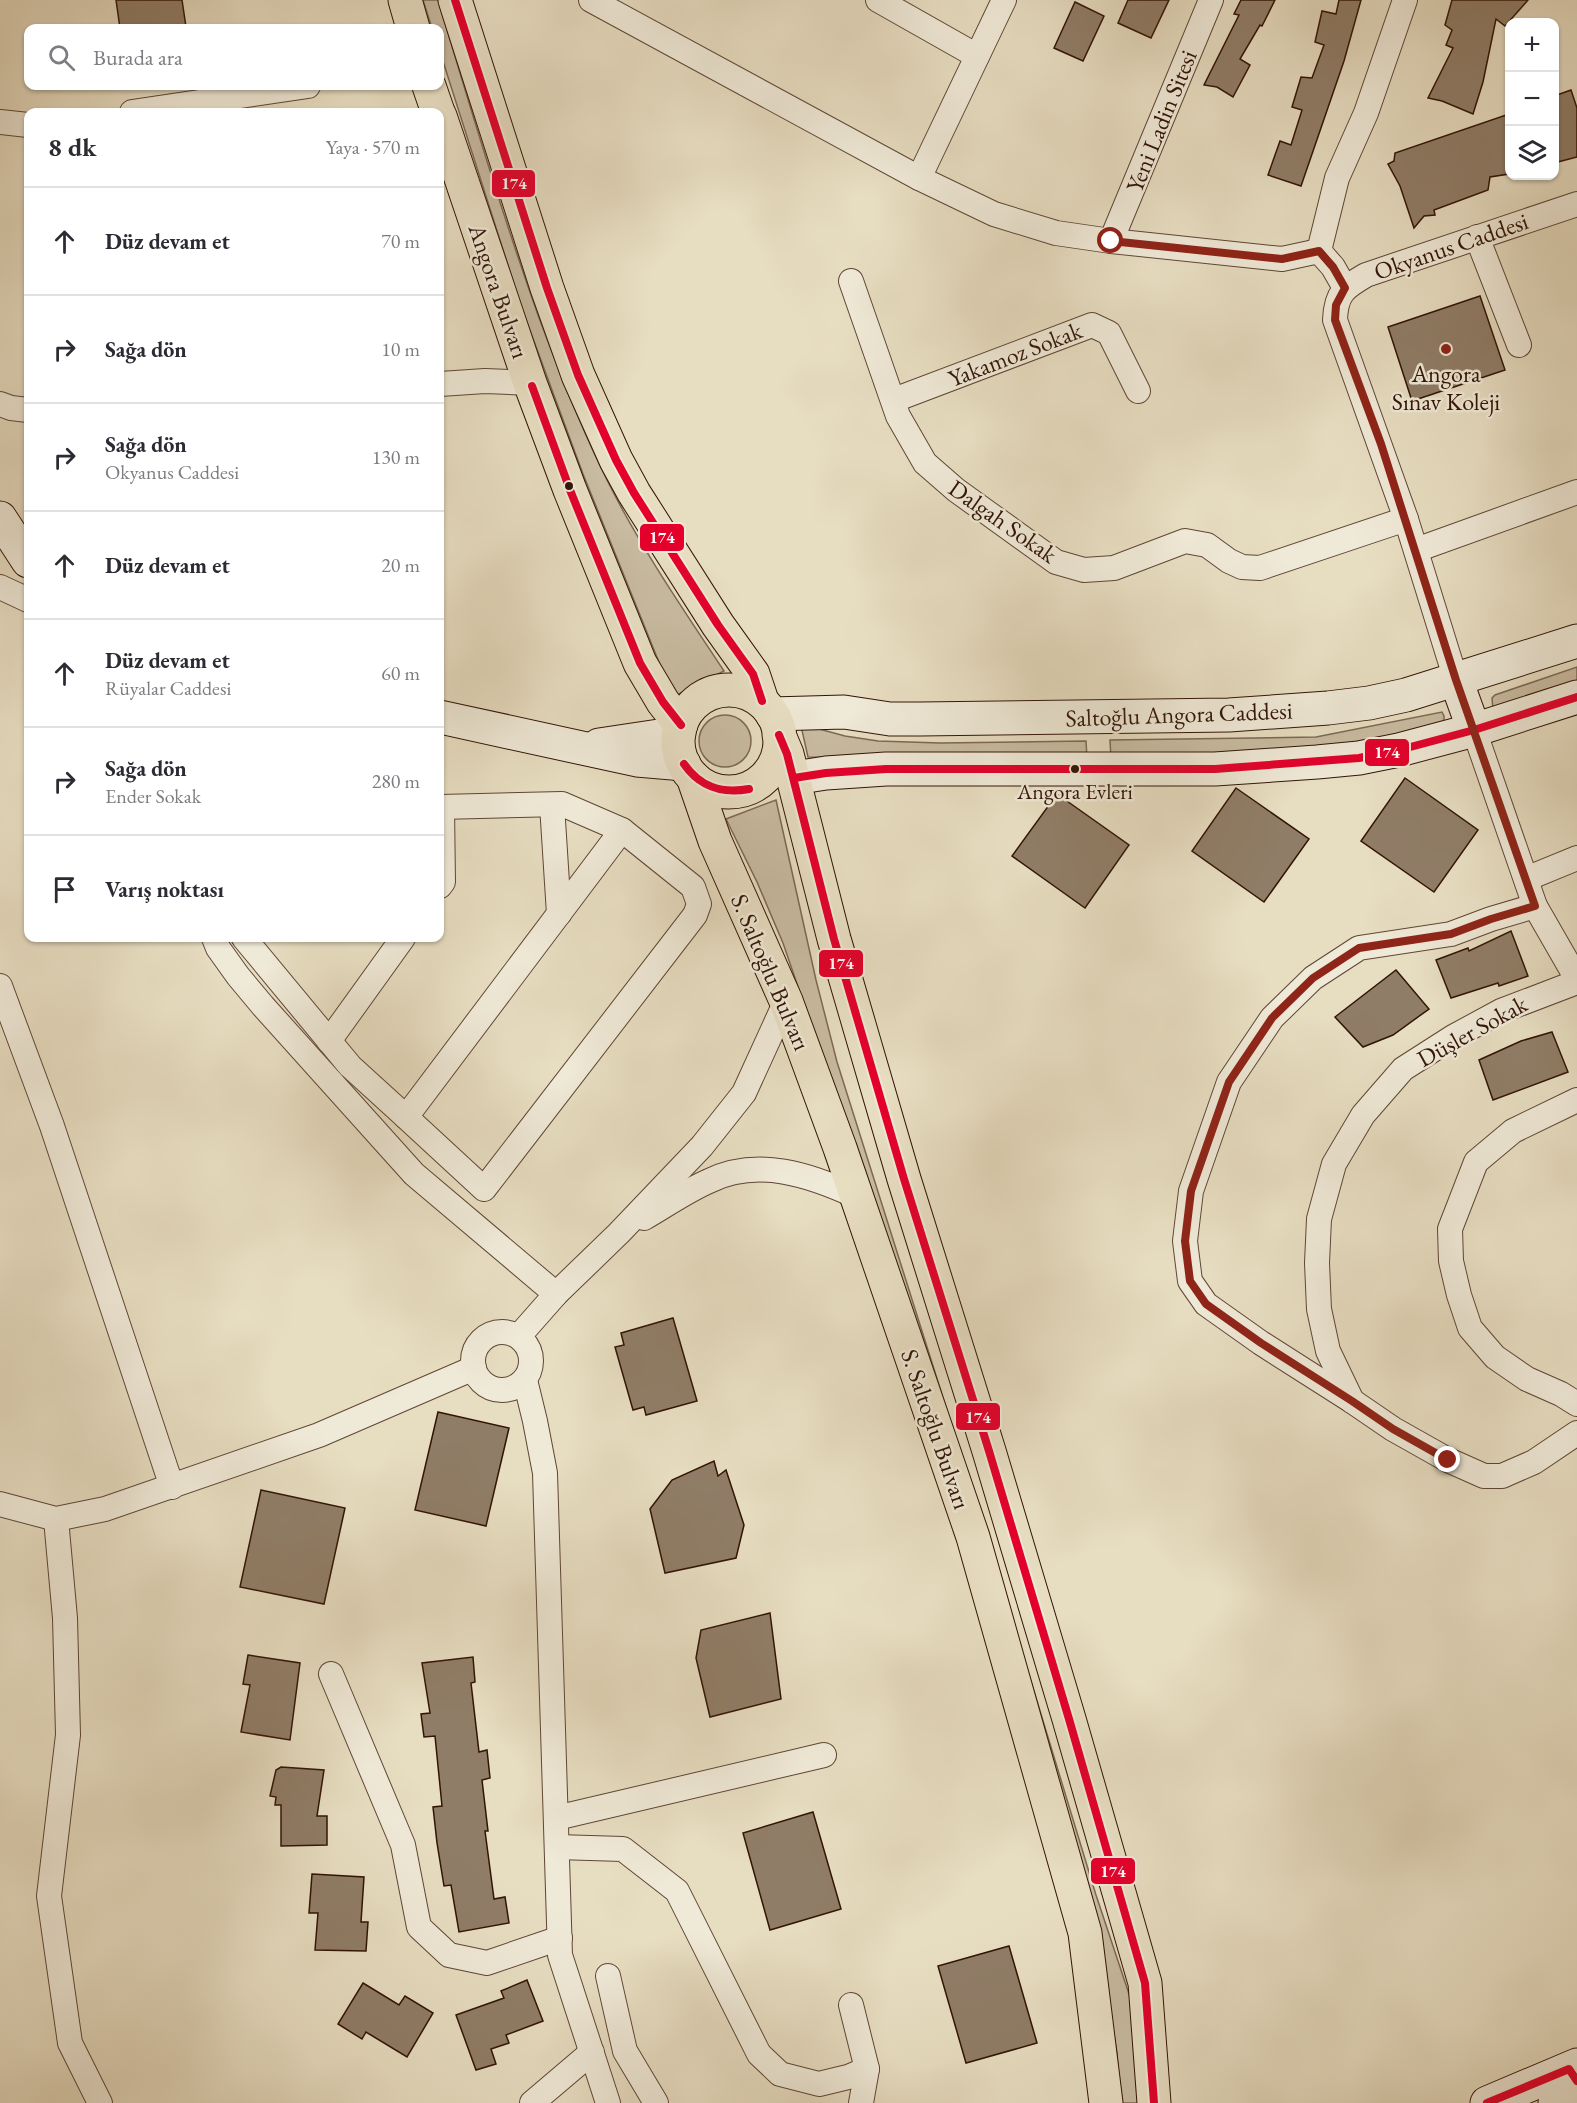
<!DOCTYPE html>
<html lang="tr">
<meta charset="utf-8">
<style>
:root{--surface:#fff;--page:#f2f2f3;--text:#2b2b33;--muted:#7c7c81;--line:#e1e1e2}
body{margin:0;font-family:"EB Garamond",serif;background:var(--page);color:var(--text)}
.controls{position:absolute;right:18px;top:18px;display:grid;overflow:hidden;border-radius:12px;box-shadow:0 2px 4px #0004}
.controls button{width:54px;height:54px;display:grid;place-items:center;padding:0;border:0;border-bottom:2px solid var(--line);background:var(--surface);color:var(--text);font:30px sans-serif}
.stop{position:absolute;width:18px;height:18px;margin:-14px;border:4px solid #8f2418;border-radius:50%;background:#fff}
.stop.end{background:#8f2418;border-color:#fff;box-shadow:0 2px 6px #0008}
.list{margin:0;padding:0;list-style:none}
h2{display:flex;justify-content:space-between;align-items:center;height:78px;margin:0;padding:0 24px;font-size:26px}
h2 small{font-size:20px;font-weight:400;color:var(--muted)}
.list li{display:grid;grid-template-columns:39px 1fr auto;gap:18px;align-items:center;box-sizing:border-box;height:108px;padding:0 24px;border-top:2px solid var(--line)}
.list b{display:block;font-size:22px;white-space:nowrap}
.list p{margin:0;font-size:20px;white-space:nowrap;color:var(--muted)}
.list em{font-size:20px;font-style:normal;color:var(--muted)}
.icon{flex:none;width:33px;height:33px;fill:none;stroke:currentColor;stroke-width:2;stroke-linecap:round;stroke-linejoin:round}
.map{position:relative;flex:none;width:1577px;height:2103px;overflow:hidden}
.search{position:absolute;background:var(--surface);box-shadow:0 2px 4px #0004;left:24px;top:24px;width:420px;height:66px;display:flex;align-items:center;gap:15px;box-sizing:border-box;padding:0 21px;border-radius:12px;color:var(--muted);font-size:22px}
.panel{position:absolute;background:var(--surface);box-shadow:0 2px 4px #0004;left:24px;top:108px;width:420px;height:834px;border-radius:12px}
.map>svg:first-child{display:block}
.green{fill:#c8bba1;stroke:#7d6854;stroke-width:1.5}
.building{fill:#907d67;stroke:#321406;stroke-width:1.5}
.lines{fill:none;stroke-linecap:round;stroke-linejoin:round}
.street-casing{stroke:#5f4635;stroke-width:26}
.secondary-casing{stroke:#321406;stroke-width:35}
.primary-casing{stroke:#321406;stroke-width:35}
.street{stroke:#efe9d7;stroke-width:24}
.secondary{stroke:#efe9d7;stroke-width:33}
.primary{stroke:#e7ddc1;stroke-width:33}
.bus-1-casing{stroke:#efe9d7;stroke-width:12}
.bus-1{stroke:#e4002b;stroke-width:8}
.route{stroke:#8f2418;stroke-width:8}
.poi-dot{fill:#8f2418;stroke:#efe9d7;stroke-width:2}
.bus-dot{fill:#321406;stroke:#efe9d7;stroke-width:2}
.labels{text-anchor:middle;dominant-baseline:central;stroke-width:5;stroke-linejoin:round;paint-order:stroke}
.bus-label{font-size:22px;fill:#321406;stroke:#efe9d7}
.street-label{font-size:24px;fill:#321406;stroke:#efe9d7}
.poi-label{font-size:24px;fill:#321406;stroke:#efe9d7}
.line-badge{stroke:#efe9d7;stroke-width:2}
.badge-label{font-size:16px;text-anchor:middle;font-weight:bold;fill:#fff}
</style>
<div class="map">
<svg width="1577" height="2103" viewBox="0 0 1577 2103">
<rect width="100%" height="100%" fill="#e7ddc1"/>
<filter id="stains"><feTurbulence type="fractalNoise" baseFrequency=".00333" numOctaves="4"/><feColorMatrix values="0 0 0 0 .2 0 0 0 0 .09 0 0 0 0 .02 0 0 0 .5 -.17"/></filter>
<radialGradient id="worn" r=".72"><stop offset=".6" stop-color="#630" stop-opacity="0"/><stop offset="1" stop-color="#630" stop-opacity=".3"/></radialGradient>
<!-- green -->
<g class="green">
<path d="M423 0H438C470 106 501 211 538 315 559 372 581 428 608 482 641 548 683 609 724 671L673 697 583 474 521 306 440 52V28H432Z"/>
<polygon points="1577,667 1577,685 1493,710 1492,698 1495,695"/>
<polygon points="1442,712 1444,716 1444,724 1382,744 1111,759 1110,740 1316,737"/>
<circle cx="725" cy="741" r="26"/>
<polygon points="801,726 808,726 845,736 878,741 940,743 1086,741 1087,758 808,757"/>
<polygon points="776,800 816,980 837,1062 988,1540 1096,1895 1134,2009 1160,2103 1120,2103 1117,2053 1103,1969 829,1077 783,943 757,882 726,819"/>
</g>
<!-- building -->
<g class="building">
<polygon points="116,0 182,0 186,27 120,28"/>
<polygon points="1128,0 1169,0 1151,38 1118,23"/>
<polygon points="1241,0 1275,0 1262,26 1260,25 1240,59 1250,65 1233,97 1217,87 1204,85 1239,15 1234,14"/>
<polygon points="1339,0 1361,0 1344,61 1301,186 1268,175 1280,141 1291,145 1302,110 1292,107 1301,77 1312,78 1324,45 1315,42 1322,11 1336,14"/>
<polygon points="1452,0 1528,0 1505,26 1496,19 1483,82 1473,114 1442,101 1428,98 1453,48 1446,45 1452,30 1445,25"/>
<polygon points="1075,2 1104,16 1083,61 1054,48"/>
<polygon points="1571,90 1577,108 1577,157 1554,163 1554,96"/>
<polygon points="1509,114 1509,174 1490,177 1488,190 1434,210 1435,215 1424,216 1414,228 1400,186 1388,164 1394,161 1395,153"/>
<polygon points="1480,296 1505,370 1412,401 1388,327"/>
<polygon points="1405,778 1478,830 1434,892 1361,841"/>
<polygon points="1236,788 1309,839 1264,902 1192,851"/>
<polygon points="1057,794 1129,845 1085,908 1012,856"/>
<polygon points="1511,931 1528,976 1499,986 1498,983 1451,998 1436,960 1468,948 1469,951"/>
<polygon points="1396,970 1429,1009 1393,1035 1363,1047 1335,1017"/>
<polygon points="1552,1032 1568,1072 1493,1100 1479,1060 1521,1041"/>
<polygon points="673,1318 697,1401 646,1415 644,1407 633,1410 615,1347 624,1345 621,1333"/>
<polygon points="438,1412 509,1428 486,1526 415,1510"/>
<polygon points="714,1461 718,1476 726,1470 744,1525 736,1558 665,1573 650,1509 672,1480"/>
<polygon points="261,1490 345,1508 324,1604 240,1587"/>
<polygon points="770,1613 781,1699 710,1717 696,1658 701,1630"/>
<polygon points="248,1655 300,1663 290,1740 241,1732 250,1685 243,1684"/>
<polygon points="473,1657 475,1682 471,1683 479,1752 487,1750 490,1778 482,1780 488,1831 485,1831 494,1899 505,1897 509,1923 459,1932 451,1885 444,1886 437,1843 433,1807 442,1806 435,1736 424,1737 421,1714 430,1713 422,1663"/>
<polygon points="281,1767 324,1770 317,1816 327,1816 327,1845 281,1846 281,1805 275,1805 276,1797 270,1796 276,1770"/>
<polygon points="813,1812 841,1909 770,1930 743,1833"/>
<polygon points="312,1874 364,1877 361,1922 368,1922 366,1951 315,1950 318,1913 309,1913"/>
<polygon points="1009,1946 1037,2043 966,2063 938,1966"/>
<polygon points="527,1980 543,2021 506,2035 509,2043 491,2049 496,2064 476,2070 456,2015 504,1998 501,1991"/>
<polygon points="363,1983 399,2005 405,1996 433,2013 407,2057 366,2032 362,2039 338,2024"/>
</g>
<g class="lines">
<defs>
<g id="street">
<polyline points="591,0 919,178 994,214 1056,233 1111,241 1282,259 1319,251 1337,178 1366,113 1405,0"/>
<polyline points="878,0 977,56"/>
<polyline points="132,112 308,86"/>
<polyline points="0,122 28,125"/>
<polyline points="919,178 1004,0"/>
<polyline points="1477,237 1519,345"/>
<polyline points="1111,241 1211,0"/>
<polyline points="1319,251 1333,267 1345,288"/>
<polyline points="851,281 898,416 925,463 956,490 1056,562 1084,570 1114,568 1185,541 1207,545 1229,561 1242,567 1260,568 1406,519"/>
<polyline points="440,384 485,381 530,383"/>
<polyline points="894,400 1092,325 1109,333 1138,391"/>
<polyline points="0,404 11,408 28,410"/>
<polyline points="1416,550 1577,492"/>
<polyline points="0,587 28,600"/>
<path d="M1456 680 1406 519 1335 320C1336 293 1344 288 1366 275L1577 204"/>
<polyline points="1474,730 1535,906 1577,979"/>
<polyline points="552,805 559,914"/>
<polyline points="1526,879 1577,858"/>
<polyline points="440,886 443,882 442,807"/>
<polyline points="1535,906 1491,919 1451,934 1359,948 1313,978 1272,1018 1229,1082 1191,1191 1185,1241 1190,1281 1206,1304 1261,1343 1352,1401 1393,1429 1448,1460 1484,1476 1502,1476 1534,1462 1577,1433"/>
<polyline points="214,938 218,948 238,976 263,1006 414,1174 556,1294"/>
<polyline points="244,938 350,1066 406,1117 622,830 562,804 440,807"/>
<polyline points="0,986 52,1126 172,1487"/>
<polyline points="329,1041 403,938"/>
<polyline points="1577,1100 1513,1131 1476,1162 1450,1229 1451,1261 1459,1295 1470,1328 1495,1357 1527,1379 1561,1394 1577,1404"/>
<polyline points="406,1117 484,1189 695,915 699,904 693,887 622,830"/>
<path d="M644 1218C665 1206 686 1191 709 1181 758 1157 810 1175 856 1196"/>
<circle cx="502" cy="1361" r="29"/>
<polyline points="519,1336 556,1294 619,1233 702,1146 744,1093 786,1001"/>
<polyline points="525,1380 535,1421 545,1473 560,1955 608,2103"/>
<polyline points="1352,1401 1328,1351 1319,1309 1317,1263 1319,1219 1334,1164 1363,1115 1403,1069 1453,1037 1501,1011 1577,982"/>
<polyline points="0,1504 56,1519 105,1509 319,1435 474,1368"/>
<polyline points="56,1519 65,1618 68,1735 49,1896 70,2043 100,2103"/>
<polyline points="331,1674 403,1845 419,1927 449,1955 487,1963 560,1938"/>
<polyline points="556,1818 824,1755"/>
<polyline points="557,1847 623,1849 677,1891 759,2054 780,2074 819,2084 848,2077 867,2069 851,2005"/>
<polyline points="608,1976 625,2051 656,2103"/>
<polyline points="532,2103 592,2052"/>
<polyline points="861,2103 867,2069"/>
</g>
<g id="secondary">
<polyline points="0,518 28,561"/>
<polyline points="1456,680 1474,730"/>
<polyline points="772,714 844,712 890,719 920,719 1229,715 1328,708 1369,703 1406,695 1577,641"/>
<polyline points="440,717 637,760 684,764"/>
<polyline points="599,745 679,733"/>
<polyline points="794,778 826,773 886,769 1215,769 1317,762 1359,758 1399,750 1474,730 1577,697"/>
<polyline points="1487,2103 1577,2065"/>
<polyline points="1555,2103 1577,2094"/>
</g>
<g id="primary">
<polyline points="405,0 413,28"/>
<polyline points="455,0 547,288 578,375 616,460 634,493 718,625 753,674 762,701"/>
<polyline points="429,86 438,112"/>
<polyline points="440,116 530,383 570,490 640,663 663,702 681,725"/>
<circle cx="729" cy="741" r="51"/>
<polyline points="779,735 787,754 834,939 904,1179 989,1451 1069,1719 1145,1983 1154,2103"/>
<polyline points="693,777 715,841 786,1001 840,1148 973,1537 1085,1933 1106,2103"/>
</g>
</defs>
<!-- street casing -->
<use href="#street" class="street-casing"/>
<!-- secondary casing -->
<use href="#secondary" class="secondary-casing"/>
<!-- primary casing -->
<use href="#primary" class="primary-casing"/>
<!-- street -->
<use href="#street" class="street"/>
<!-- secondary -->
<use href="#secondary" class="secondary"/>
<!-- primary -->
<use href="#primary" class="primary"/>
<defs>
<g id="bus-1">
<polyline points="455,0 547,288 578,375 616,460 634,493 718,625 753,674 762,701"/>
<polyline points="532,386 570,490 640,663 663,702 681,725"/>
<polyline points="779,735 787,754 834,939 904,1179 989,1451 1069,1719 1145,1983 1154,2103"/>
<path d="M684 764C700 787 721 794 749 789"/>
<polyline points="794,778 826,773 886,769 1215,769 1359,758 1399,750 1474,730 1577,697"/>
<polyline points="1487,2103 1569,2069 1577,2081"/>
</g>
</defs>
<!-- bus-1 casing -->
<use href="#bus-1" class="bus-1-casing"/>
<!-- bus-1 -->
<use href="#bus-1" class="bus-1"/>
</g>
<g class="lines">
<!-- route -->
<polyline class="route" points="1111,241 1282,259 1319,251 1333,267 1345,288 1336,305 1335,320 1381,444 1456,680 1535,906 1491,919 1451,934 1359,948 1313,978 1272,1018 1229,1082 1191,1191 1185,1241 1190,1281 1206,1304 1261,1343 1352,1401 1393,1429 1448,1460"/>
</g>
<!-- markers -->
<circle class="poi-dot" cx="1446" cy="349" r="6"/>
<g class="bus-dot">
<circle cx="569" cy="486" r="5"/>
<circle cx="1075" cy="769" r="5"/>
</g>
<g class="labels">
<!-- bus labels -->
<g class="bus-label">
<text x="1075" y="791">Angora Evleri</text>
</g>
<!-- street labels -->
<g class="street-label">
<text transform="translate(1161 121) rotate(-68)">Yeni Ladin Sitesi</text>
<text transform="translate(1451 246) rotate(-19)">Okyanus Caddesi</text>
<text transform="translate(499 291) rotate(71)">Angora Bulvarı</text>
<text transform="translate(1015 354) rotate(-21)">Yakamoz Sokak</text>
<text transform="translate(1003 521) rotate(35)">Dalgah Sokak</text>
<text transform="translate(1179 714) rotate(-2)">Saltoğlu Angora Caddesi</text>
<text transform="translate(771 972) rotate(67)">S. Saltoğlu Bulvarı</text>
<text transform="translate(1472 1031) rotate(-29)">Düşler Sokak</text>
<text transform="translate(936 1429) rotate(71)">S. Saltoğlu Bulvarı</text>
</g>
<!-- poi labels -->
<g class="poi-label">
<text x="1446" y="373">Angora<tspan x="1446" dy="28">Sınav Koleji</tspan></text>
</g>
</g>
<g class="line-badge">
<rect x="491" y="169" width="45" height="29" rx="6" fill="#e4002b"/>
<rect x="639" y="523" width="46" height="29" rx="6" fill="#e4002b"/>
<rect x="1364" y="738" width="46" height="29" rx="6" fill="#e4002b"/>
<rect x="818" y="949" width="46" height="29" rx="6" fill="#e4002b"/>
<rect x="955" y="1402" width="46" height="29" rx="6" fill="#e4002b"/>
<rect x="1090" y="1857" width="46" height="28" rx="6" fill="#e4002b"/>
</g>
<g class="badge-label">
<text x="514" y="189">174</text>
<text x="662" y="543">174</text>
<text x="1387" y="758">174</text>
<text x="841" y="969">174</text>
<text x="978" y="1423">174</text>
<text x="1113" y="1877">174</text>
</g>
<rect width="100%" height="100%" filter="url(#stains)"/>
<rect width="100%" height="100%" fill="url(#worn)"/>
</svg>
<div class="controls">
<button>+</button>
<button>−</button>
<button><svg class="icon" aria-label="layers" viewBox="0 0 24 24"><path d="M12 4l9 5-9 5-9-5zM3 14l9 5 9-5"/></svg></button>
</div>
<div class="stop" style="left:1111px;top:241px"></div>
<div class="stop end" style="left:1448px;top:1460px"></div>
<div class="search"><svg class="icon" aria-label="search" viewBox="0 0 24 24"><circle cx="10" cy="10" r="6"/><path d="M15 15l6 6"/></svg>Burada ara</div>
<section class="panel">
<h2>8 dk<small>Yaya · 570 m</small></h2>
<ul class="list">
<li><svg class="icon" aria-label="ahead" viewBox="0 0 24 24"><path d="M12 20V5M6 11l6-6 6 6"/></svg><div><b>Düz devam et</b></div><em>70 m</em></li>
<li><svg class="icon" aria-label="right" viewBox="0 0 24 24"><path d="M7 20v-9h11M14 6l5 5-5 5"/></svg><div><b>Sağa dön</b></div><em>10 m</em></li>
<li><svg class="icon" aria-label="right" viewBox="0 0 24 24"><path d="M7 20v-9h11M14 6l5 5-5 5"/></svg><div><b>Sağa dön</b><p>Okyanus Caddesi</p></div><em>130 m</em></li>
<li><svg class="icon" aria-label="ahead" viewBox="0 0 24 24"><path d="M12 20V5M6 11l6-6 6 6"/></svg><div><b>Düz devam et</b></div><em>20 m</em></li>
<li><svg class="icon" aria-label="ahead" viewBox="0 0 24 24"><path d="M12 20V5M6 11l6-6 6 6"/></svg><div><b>Düz devam et</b><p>Rüyalar Caddesi</p></div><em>60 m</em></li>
<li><svg class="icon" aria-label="right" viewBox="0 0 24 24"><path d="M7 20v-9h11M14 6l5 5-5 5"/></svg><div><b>Sağa dön</b><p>Ender Sokak</p></div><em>280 m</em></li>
<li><svg class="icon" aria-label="arrive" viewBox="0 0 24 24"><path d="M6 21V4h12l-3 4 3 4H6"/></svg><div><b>Varış noktası</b></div></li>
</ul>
</section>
</div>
